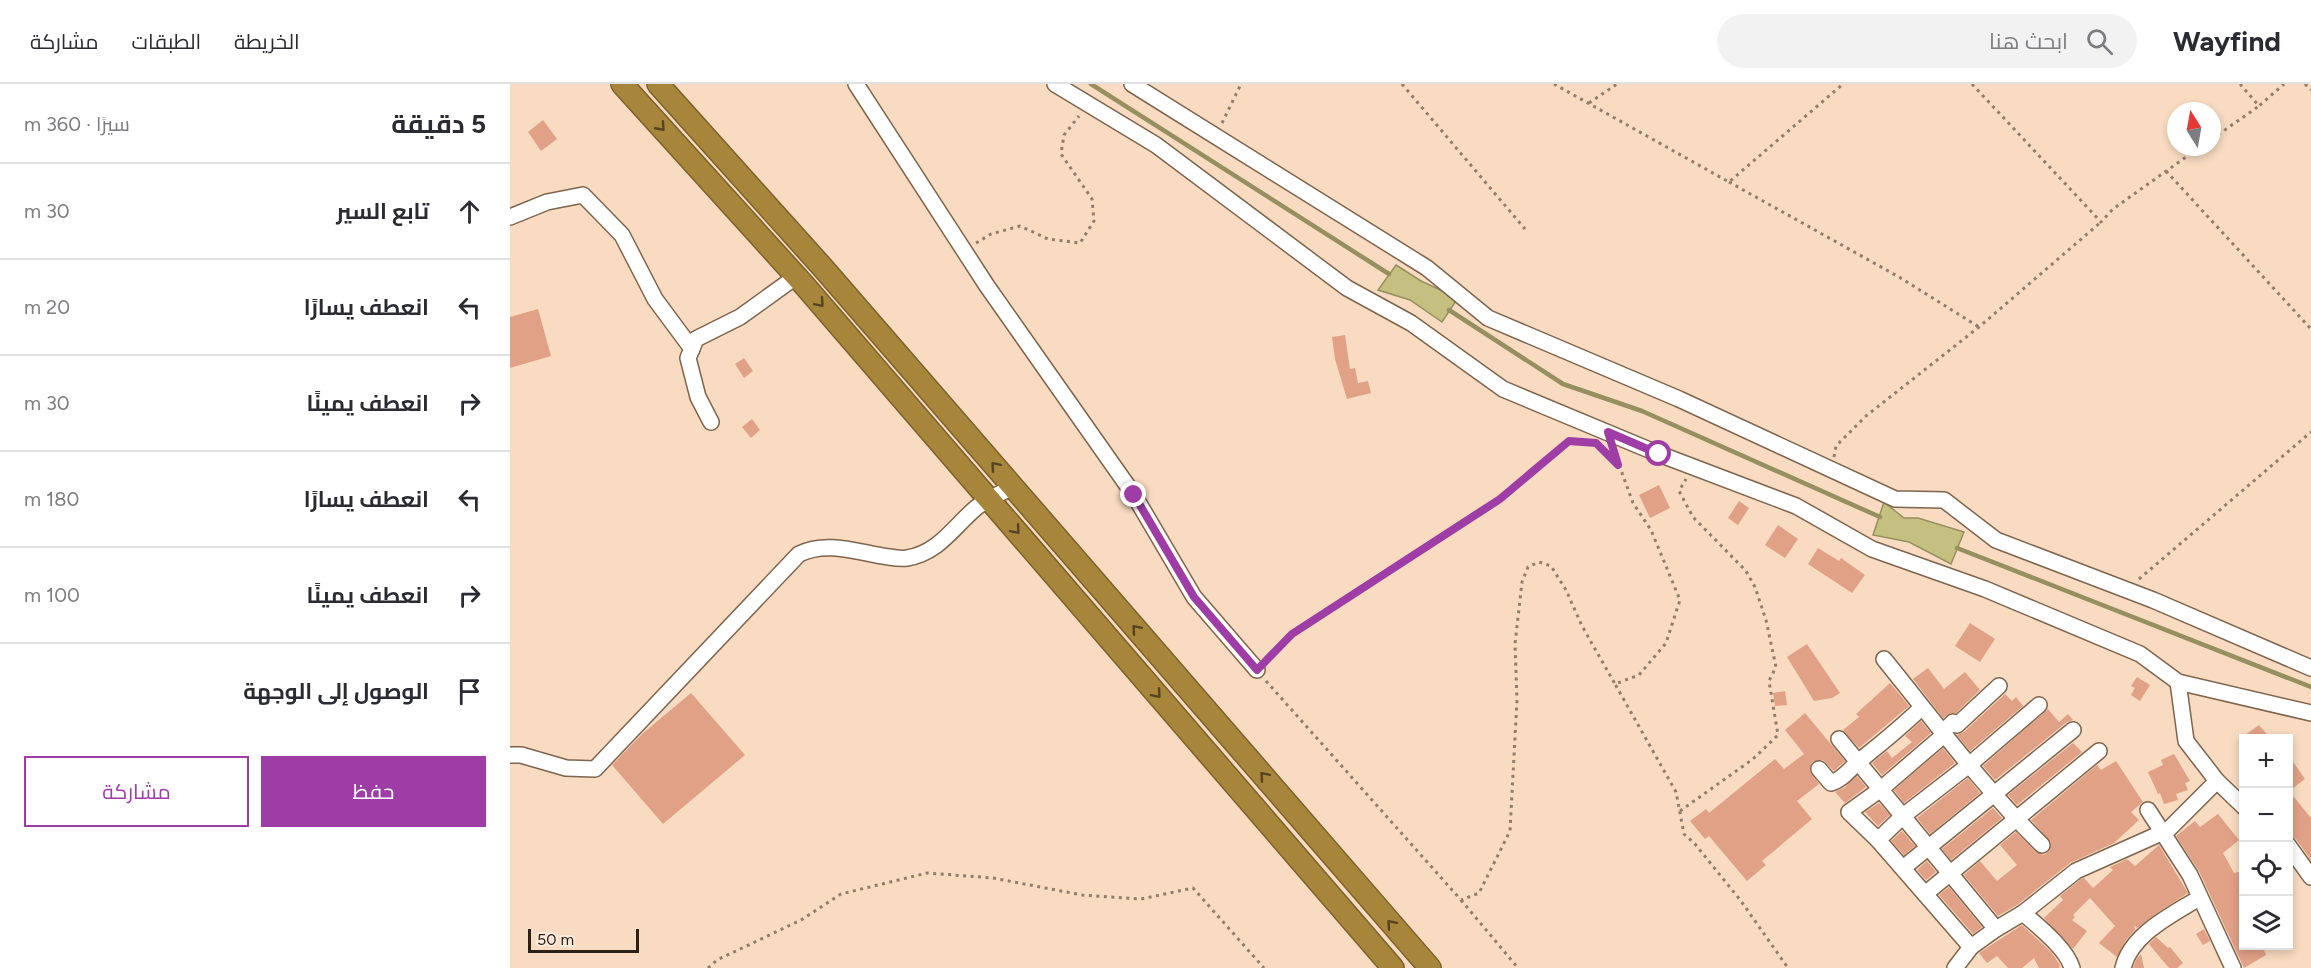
<!DOCTYPE html>
<html lang="ar">
<meta charset="utf-8">
<style>
:root{--surface:#fff;--page:#f2f2f3;--text:#2b2b33;--muted:#7c7c81;--line:#e1e1e2;--accent:#9e3da5}
body{margin:0;font-family:Figtree,Cairo,sans-serif;background:var(--page);color:var(--text);direction:rtl}
.controls{position:absolute;right:18px;bottom:18px;display:grid;overflow:hidden;border-radius:0px;box-shadow:0 3px 9px #0003}
.controls button{width:54px;height:54px;display:grid;place-items:center;padding:0;border:0;border-bottom:2px solid var(--line);background:var(--surface);color:var(--text);font:30px sans-serif}
.compass{position:absolute;left:1657px;top:18px;width:54px;height:54px;border-radius:50%;background:var(--surface);box-shadow:0 3px 9px #0003;rotate:349deg}
.scale{position:absolute;left:18px;bottom:15px;width:111px;box-sizing:border-box;padding-left:6px;border:3px solid #2a2016;border-top:0;font-size:16px;line-height:21px;white-space:nowrap;color:#2a2016;-webkit-text-stroke:4px #fcebdb;paint-order:stroke}
.stop{position:absolute;width:18px;height:18px;margin:-14px;border:4px solid #9e3da5;border-radius:50%;background:#fff}
.stop.end{background:#9e3da5;border-color:#fff;box-shadow:0 2px 6px #0008}
.list{margin:0;padding:0;list-style:none}
h2{display:flex;justify-content:space-between;align-items:center;height:78px;margin:0;padding:0 24px;font-size:26px}
h2 small{font-size:20px;font-weight:400;color:var(--muted)}
.list li{display:grid;grid-template-columns:39px 1fr auto;gap:18px;align-items:center;box-sizing:border-box;height:96px;padding:0 24px;border-top:2px solid var(--line)}
.list b{display:block;font-size:22px;white-space:nowrap}
.list em{font-size:20px;font-style:normal;color:var(--muted)}
.actions{display:flex;gap:12px;padding:18px 24px}
.actions a{flex:1;padding:14px 0;border:2px solid var(--accent);border-radius:0px;text-align:center;font-size:21px;color:var(--accent)}
.actions .main{background:var(--accent);color:#fff}
.icon{flex:none;width:33px;height:33px;fill:none;stroke:currentColor;stroke-width:2;stroke-linecap:round;stroke-linejoin:round}
.map{position:relative;flex:none;width:1801px;height:884px;overflow:hidden;direction:ltr}
header{display:flex;align-items:center;gap:36px;box-sizing:border-box;height:84px;padding:0 30px;background:var(--surface);border-bottom:2px solid var(--line)}
header strong{font-size:28px}
nav{display:flex;gap:33px;margin-inline-start:auto;font-size:21px}
.search{width:420px;height:54px;background:var(--page);display:flex;align-items:center;gap:15px;box-sizing:border-box;padding:0 21px;border-radius:33px;color:var(--muted);font-size:22px}
main{display:flex}
aside{flex:1;background:var(--surface)}
.map>svg:first-child{display:block}
.water{fill:#c5c07f;stroke:#969060;stroke-width:1.5}
.lines{fill:none;stroke-linecap:round;stroke-linejoin:round}
.stream{stroke:#969060;stroke-width:4.5}
.building{fill:#e1a186}
.minor-casing{stroke:#7e654d;stroke-width:18}
.highway-casing{stroke:#7b622d;stroke-width:24}
.path{stroke:#917d6b;stroke-width:3;stroke-dasharray:3 4.5;stroke-linecap:butt}
.minor{stroke:#fff;stroke-width:15}
.highway{stroke:#a7853a;stroke-width:21}
.oneway{stroke:#564323}
.route{stroke:#9e3da5;stroke-width:8}
</style>
<header>
<strong>Wayfind</strong>
<div class="search"><svg class="icon" aria-label="search" viewBox="0 0 24 24"><circle cx="10" cy="10" r="6"/><path d="M15 15l6 6"/></svg>ابحث هنا</div>
<nav><a>الخريطة</a><a>الطبقات</a><a>مشاركة</a></nav>
</header>
<main>
<div class="map">
<svg width="1801" height="884" viewBox="0 0 1801 884">
<rect width="100%" height="100%" fill="#f8dbc1"/>
<!-- water -->
<g class="water">
<polygon points="886,181 911,197 948,214 932,238 900,216 868,206"/>
<polygon points="1374,418 1394,434 1408,434 1454,448 1441,480 1399,458 1363,451"/>
</g>
<g class="lines">
<!-- stream -->
<g class="stream">
<polyline points="581,0 879,190"/>
<polyline points="939,226 1053,300 1132,327 1370,433"/>
<polyline points="1447,464 1801,603"/>
</g>
</g>
<!-- building -->
<g class="building">
<polygon points="33,36 47,55 31,67 18,48"/>
<polygon points="28,225 41,272 0,284 0,233"/>
<polygon points="835,251 840,285 845,284 848,299 858,297 861,309 837,315 825,275 822,253"/>
<polygon points="234,274 243,287 234,294 225,280"/>
<polygon points="242,335 250,346 241,354 232,343"/>
<polygon points="1149,401 1160,424 1140,434 1129,411"/>
<polygon points="1229,417 1239,424 1228,441 1218,434"/>
<polygon points="1268,441 1288,455 1275,474 1255,461"/>
<polygon points="1308,464 1329,477 1331,474 1355,491 1342,509 1298,480"/>
<polygon points="1460,539 1485,555 1470,578 1445,562"/>
<polygon points="1297,560 1330,609 1322,614 1304,617 1277,573"/>
<polygon points="1418,584 1434,605 1455,588 1470,606 1446,629 1440,629 1433,634 1403,595"/>
<polygon points="1627,593 1640,601 1630,617 1621,611 1625,604 1621,602"/>
<polygon points="1380,599 1399,622 1349,664 1333,646 1349,633 1346,630"/>
<polygon points="1275,607 1277,621 1265,622 1263,609"/>
<polygon points="181,609 235,671 153,740 102,681 132,650"/>
<polygon points="1495,610 1502,617 1506,613 1513,622 1460,667 1447,651 1454,648"/>
<polygon points="1538,625 1549,638 1558,630 1563,636 1557,638 1485,696 1473,682"/>
<polygon points="1295,629 1335,677 1324,687 1313,676 1302,678 1300,687 1309,700 1287,717 1302,735 1252,777 1256,781 1237,797 1199,752 1195,755 1180,737 1196,725 1199,729 1265,675 1274,685 1294,670 1275,646"/>
<polygon points="1411,637 1421,649 1372,691 1362,679 1377,667 1382,674 1402,658 1395,652"/>
<polygon points="1749,641 1760,654 1731,654"/>
<polygon points="1563,659 1572,668 1507,721 1498,711"/>
<polygon points="1433,664 1445,679 1394,719 1384,706"/>
<polygon points="1664,670 1680,697 1675,699 1678,706 1666,710 1668,716 1654,720 1650,709 1648,710 1638,688 1653,681 1651,676"/>
<polygon points="1779,672 1795,695 1779,707 1801,734 1801,776 1786,755 1779,751"/>
<polygon points="1606,677 1633,718 1621,728 1629,736 1604,759 1560,779 1507,821 1488,832 1454,791 1470,777 1487,797 1507,781 1490,761 1506,748 1526,768 1534,771 1538,768 1541,758 1521,736 1587,681 1591,686"/>
<polygon points="1347,692 1356,703 1335,719 1325,708 1334,704"/>
<polygon points="1458,694 1470,709 1420,750 1407,734"/>
<polygon points="1369,719 1380,731 1368,742 1355,728"/>
<polygon points="1483,724 1492,734 1441,776 1432,765"/>
<polygon points="1708,730 1729,756 1713,769 1724,789 1729,788 1730,793 1734,792 1734,861 1752,861 1756,871 1734,884 1689,787 1666,752 1685,737 1690,743"/>
<polygon points="1392,747 1405,762 1394,771 1381,757"/>
<polygon points="1649,761 1678,809 1650,827 1627,844 1624,841 1625,846 1616,856 1607,873 1589,859 1605,842 1580,814 1563,831 1565,833 1562,836 1577,847 1563,865 1534,834 1553,816 1550,812 1571,795 1574,794 1583,804 1603,786 1600,783 1617,775 1625,782"/>
<polygon points="1417,777 1426,788 1416,796 1407,786"/>
<polygon points="1439,803 1472,843 1463,850 1429,811"/>
<polygon points="1512,841 1541,868 1550,881 1549,884 1529,884 1524,874 1512,884 1498,884 1487,872 1477,879 1469,869"/>
<polygon points="1694,845 1700,857 1693,861 1686,850"/>
<polygon points="1646,853 1658,864 1660,863 1673,879 1667,884 1659,884 1639,860"/>
<polygon points="1631,870 1634,884 1623,884 1626,876"/>
</g>
<g class="lines">
<defs>
<g id="minor">
<polyline points="346,0 477,202 624,411 684,513 747,586"/>
<polyline points="545,0 646,61 837,204 901,239 993,305 1149,370 1286,422 1362,465 1475,505 1630,570 1668,598 1801,629"/>
<polyline points="622,0 917,184 978,234 1169,315 1385,415 1434,416 1486,456 1643,516 1801,584"/>
<polyline points="0,133 37,118 73,111 112,151 145,215 182,265"/>
<polyline points="201,338 188,313 178,274 186,255 230,233 287,192"/>
<path d="M1374 575C1425 638 1474 704 1532 761"/>
<polyline points="1668,598 1676,657 1707,697 1734,723"/>
<polyline points="1329,655 1486,845"/>
<path d="M0 671H11L56 684 85 685 289 470C318 456 349 469 379 473 385 474 392 475 397 474 429 469 444 442 467 423 478 415 491 409 503 403"/>
<path d="M1309 685 1321 699C1332 696 1339 686 1347 679 1370 660 1391 644 1412 623"/>
<polyline points="1638,726 1680,791 1723,884"/>
<polyline points="1368,756 1393,732 1459,681 1529,621"/>
<polyline points="1778,761 1801,793"/>
<polyline points="1393,784 1563,646"/>
<polyline points="1415,810 1589,667"/>
<path d="M1513 829C1528 842 1557 865 1562 884"/>
<polyline points="1461,863 1368,756 1339,728 1371,705 1435,650 1435,646 1443,638 1447,641 1489,602"/>
<polyline points="1445,884 1461,863 1486,845 1513,829 1566,787 1658,746 1707,697"/>
<path d="M1613 884C1621 850 1662 831 1689 814"/>
</g>
<g id="highway">
<polyline points="112,0 295,202 883,884"/>
<polyline points="148,0 314,185 920,884"/>
</g>
</defs>
<!-- minor casing -->
<use href="#minor" class="minor-casing"/>
<!-- highway casing -->
<use href="#highway" class="highway-casing"/>
<!-- path -->
<g class="path">
<polyline points="892,0 1015,145"/>
<polyline points="1044,0 1219,98 1333,0"/>
<polyline points="1462,0 1591,138 1603,125 1690,63"/>
<polyline points="1730,0 1749,22 1774,0"/>
<polyline points="1795,0 1801,6"/>
<polyline points="1079,19 1107,0"/>
<polyline points="712,39 731,0"/>
<polyline points="1702,55 1749,22"/>
<polyline points="1656,87 1801,245"/>
<polyline points="1219,98 1389,193 1469,243"/>
<polyline points="466,159 481,150 510,142 538,155 570,159 584,137 582,115 551,70 554,51 569,32"/>
<polyline points="1088,361 1108,381"/>
<polyline points="1104,367 1123,419 1141,446 1170,516 1156,559 1129,591 1105,600 1166,708 1174,750 1185,760 1231,817 1278,884"/>
<polyline points="1324,373 1326,362 1356,332 1469,243 1591,138"/>
<polyline points="1629,495 1801,348"/>
<polyline points="756,577 781,550 990,415 1059,357 1082,359"/>
<polyline points="756,597 951,816 969,809 1000,747 1007,616 1005,560 1012,498 1018,483 1029,478 1041,482 1056,506 1072,542 1105,600"/>
<polyline points="1170,727 1243,675 1268,651 1259,597 1266,583 1256,536 1245,503 1236,487 1183,433 1169,407 1176,395"/>
<polyline points="951,816 1008,884"/>
<polyline points="198,884 207,876 291,836 331,810 417,789 483,794 572,811 631,815 683,804 754,884"/>
</g>
<!-- minor -->
<use href="#minor" class="minor"/>
<!-- highway -->
<use href="#highway" class="highway"/>
</g>
<!-- one-way arrows -->
<defs><path id="oneway-chevron" d="M-2-3.5L2.5 0L-2 3.5" fill="none" stroke-width="1.6" stroke-linecap="round" stroke-linejoin="round" transform="scale(1.5)"/></defs>
<g class="oneway">
<use href="#oneway-chevron" transform="translate(151 43) rotate(48)"/>
<use href="#oneway-chevron" transform="translate(310 219) rotate(49)"/>
<use href="#oneway-chevron" transform="translate(485 382) rotate(-131)"/>
<use href="#oneway-chevron" transform="translate(506 446) rotate(49)"/>
<use href="#oneway-chevron" transform="translate(626 545) rotate(-131)"/>
<use href="#oneway-chevron" transform="translate(647 610) rotate(49)"/>
<use href="#oneway-chevron" transform="translate(754 692) rotate(-131)"/>
<use href="#oneway-chevron" transform="translate(881 840) rotate(-131)"/>
</g>
<g class="lines">
<!-- route -->
<polyline class="route" points="624,411 684,513 747,586 782,550 990,415 1059,357 1086,359 1108,381 1098,348 1149,370"/>
</g>
</svg>
<div class="controls">
<button>+</button>
<button>−</button>
<button><svg class="icon" aria-label="locate" viewBox="0 0 24 24"><circle cx="12" cy="12" r="6"/><path d="M12 2v4M12 18v4M2 12h4M18 12h4"/></svg></button>
<button><svg class="icon" aria-label="layers" viewBox="0 0 24 24"><path d="M12 4l9 5-9 5-9-5zM3 14l9 5 9-5"/></svg></button>
</div>
<svg class="compass" viewBox="-18 -18 36 36"><path d="M0-13l5 13h-10z" fill="#e53935"/><path d="M0 13l5-13h-10z" fill="#7c7c81"/></svg>
<div class="scale">50 m</div>
<div class="stop" style="left:1149px;top:370px"></div>
<div class="stop end" style="left:624px;top:411px"></div>
</div>
<aside>
<h2>5 دقيقة<small>سيرًا · 360 m</small></h2>
<ul class="list">
<li><svg class="icon" aria-label="ahead" viewBox="0 0 24 24"><path d="M12 20V5M6 11l6-6 6 6"/></svg><div><b>تابع السير</b></div><em>30 m</em></li>
<li><svg class="icon" aria-label="left" viewBox="0 0 24 24"><path d="M17 20v-9H6M10 6l-5 5 5 5"/></svg><div><b>انعطف يسارًا</b></div><em>20 m</em></li>
<li><svg class="icon" aria-label="right" viewBox="0 0 24 24"><path d="M7 20v-9h11M14 6l5 5-5 5"/></svg><div><b>انعطف يمينًا</b></div><em>30 m</em></li>
<li><svg class="icon" aria-label="left" viewBox="0 0 24 24"><path d="M17 20v-9H6M10 6l-5 5 5 5"/></svg><div><b>انعطف يسارًا</b></div><em>180 m</em></li>
<li><svg class="icon" aria-label="right" viewBox="0 0 24 24"><path d="M7 20v-9h11M14 6l5 5-5 5"/></svg><div><b>انعطف يمينًا</b></div><em>100 m</em></li>
<li><svg class="icon" aria-label="arrive" viewBox="0 0 24 24"><path d="M6 21V4h12l-3 4 3 4H6"/></svg><div><b>الوصول إلى الوجهة</b></div></li>
</ul>
<div class="actions"><a class="main">حفظ</a><a>مشاركة</a></div>
</aside>
</main>
